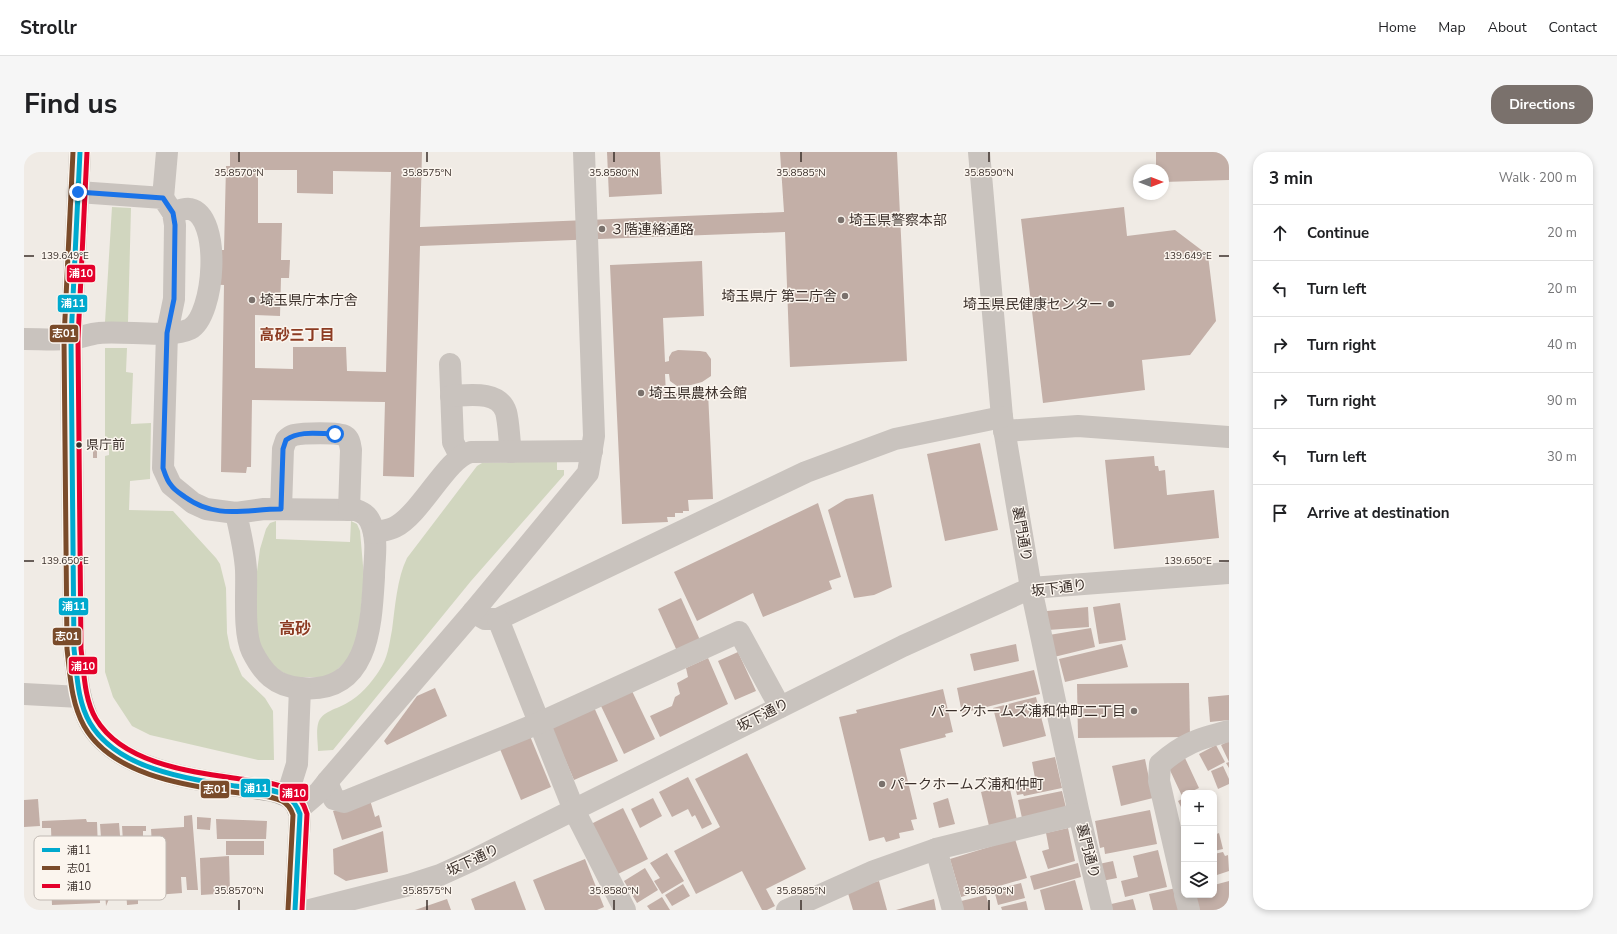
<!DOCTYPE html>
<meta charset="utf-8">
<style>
:root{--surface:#fff;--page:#f6f6f6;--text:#202124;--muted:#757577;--line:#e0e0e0;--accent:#7a716c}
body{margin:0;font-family:"Nunito Sans","Noto Sans JP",sans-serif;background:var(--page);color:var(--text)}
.controls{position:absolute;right:12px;bottom:12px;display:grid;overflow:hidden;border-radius:8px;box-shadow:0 2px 6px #0003}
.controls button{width:36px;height:36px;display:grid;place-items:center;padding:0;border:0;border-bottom:1px solid var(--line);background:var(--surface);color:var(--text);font:20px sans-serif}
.compass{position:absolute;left:1109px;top:12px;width:36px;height:36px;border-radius:50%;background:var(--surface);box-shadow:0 2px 6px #0003;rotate:90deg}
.stop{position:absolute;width:12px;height:12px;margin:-9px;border:3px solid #1a73e8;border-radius:50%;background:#fff}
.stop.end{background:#1a73e8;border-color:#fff;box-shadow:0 1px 4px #0008}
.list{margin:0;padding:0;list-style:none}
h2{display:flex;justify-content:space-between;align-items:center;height:52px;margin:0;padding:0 16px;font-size:17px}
h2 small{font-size:13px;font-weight:400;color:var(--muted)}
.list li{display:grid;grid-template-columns:26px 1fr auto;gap:12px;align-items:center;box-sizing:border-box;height:56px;padding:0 16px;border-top:1px solid var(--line)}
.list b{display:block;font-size:15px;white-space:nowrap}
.list em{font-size:13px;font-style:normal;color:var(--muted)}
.icon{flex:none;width:22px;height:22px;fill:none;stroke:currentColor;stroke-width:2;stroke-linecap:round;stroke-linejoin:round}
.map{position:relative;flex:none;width:1205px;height:758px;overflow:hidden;border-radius:16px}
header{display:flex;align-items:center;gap:24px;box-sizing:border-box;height:56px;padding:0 20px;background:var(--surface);border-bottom:1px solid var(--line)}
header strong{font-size:19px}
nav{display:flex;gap:22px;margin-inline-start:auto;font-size:14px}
.intro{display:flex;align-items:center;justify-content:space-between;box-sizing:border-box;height:96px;padding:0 24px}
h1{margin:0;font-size:28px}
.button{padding:10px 18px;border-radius:16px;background:var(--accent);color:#fff;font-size:14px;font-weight:700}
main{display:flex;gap:24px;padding:0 24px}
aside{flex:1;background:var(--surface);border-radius:16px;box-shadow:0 2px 6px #0003}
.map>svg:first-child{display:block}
.green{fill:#d1d6bf}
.building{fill:#c3afa7;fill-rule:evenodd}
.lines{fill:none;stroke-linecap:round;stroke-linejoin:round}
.minor{stroke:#c9c3be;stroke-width:22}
.highway{stroke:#afaaa4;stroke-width:22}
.bus-1-casing{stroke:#fbf5ee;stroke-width:8}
.bus-2-casing{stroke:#fbf5ee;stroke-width:8}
.bus-3-casing{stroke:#fbf5ee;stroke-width:8}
.bus-1{stroke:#00a9ce;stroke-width:5}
.bus-2{stroke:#7a4b2a;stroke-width:5}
.bus-3{stroke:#e4002b;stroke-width:5}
.route{stroke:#1a73e8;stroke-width:5}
.ticks{fill:none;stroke:#3b302b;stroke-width:1.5}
.poi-dot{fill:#7a716c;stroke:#fbf5ee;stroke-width:1.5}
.bus-dot{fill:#3b302b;stroke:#fbf5ee;stroke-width:1.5}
.labels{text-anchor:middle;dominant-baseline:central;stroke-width:3;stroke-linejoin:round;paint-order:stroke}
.bus-label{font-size:13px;fill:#3b302b;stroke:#fbf5ee;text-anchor:start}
.poi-label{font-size:14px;fill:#3b302b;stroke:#fbf5ee;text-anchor:start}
.street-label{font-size:14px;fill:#3b302b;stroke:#fbf5ee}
.neighbourhood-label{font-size:15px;font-weight:bold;fill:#8c3b22;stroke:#fbf5ee}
.quarter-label{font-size:16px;font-weight:bold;fill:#8c3b22;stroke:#fbf5ee}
.key{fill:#fbf5ee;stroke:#c1bab4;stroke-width:1}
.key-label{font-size:11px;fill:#3b302b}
.ticks-label{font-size:10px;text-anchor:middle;fill:#3b302b;stroke:#fbf5ee;stroke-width:3;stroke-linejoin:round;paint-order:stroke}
.line-badge{stroke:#fbf5ee;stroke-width:1.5}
.badge-label{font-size:11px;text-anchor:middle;font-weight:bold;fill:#fff}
</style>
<header>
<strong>Strollr</strong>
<nav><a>Home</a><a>Map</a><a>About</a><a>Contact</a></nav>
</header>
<div class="intro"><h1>Find us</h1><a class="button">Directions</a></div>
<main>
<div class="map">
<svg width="1205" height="758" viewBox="0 0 1205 758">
<rect width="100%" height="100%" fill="#f0ebe5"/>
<!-- green -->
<g class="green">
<polygon points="88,55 107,56 104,170 81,170"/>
<polygon points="81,196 103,196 102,220 109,221 107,272 127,271 126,327 106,329 105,358 149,359 192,406 196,412 202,436 203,481 206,496 218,524 241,546 249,559 250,608 234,608 126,583 108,574 89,545 81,520 81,304 85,303 85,289 81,289"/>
<path d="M533 309V318H540V323L447 429 309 598 294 599C294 591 292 580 294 572 297 559 314 557 323 551 335 545 348 530 355 519 364 506 365 493 368 478 371 456 373 426 383 406L453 314 458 311Z"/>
<polygon points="252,369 252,387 326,390 327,369 333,372 336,379 340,425 333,499 305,525 267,525 248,514 232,486 232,427 236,397 242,377 246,371"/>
</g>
<!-- building -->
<g class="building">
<path d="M206 0H398L396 75 760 60 756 0H873L883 209 766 215 761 80 396 94 390 325 359 324 361 250 228 248 227 315H223L222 321 197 320 200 133 178 132V98H200L202 14H206ZM234 18H273V41L309 42V19L367 20 362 220 323 219 322 195H269V217L231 216V163L256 164 257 126H265L266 108H257L258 71H234Z"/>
<polygon points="583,0 636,0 638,42 585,45"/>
<polygon points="1132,0 1205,0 1205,28 1139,30 1139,18 1132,18"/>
<polygon points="1100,55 1103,84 1151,78 1184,103 1192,169 1166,203 1118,208 1121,238 1019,251 997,67"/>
<polygon points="678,109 680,164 639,166 641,210 645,209 645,205 648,200 654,198 676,199 682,200 687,207 687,224 678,230 667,233 653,234 646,229 645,222 641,222 642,242 684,240 689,347 664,348 665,359 659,359 659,361 651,361 651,365 643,365 644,370 598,372 586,113"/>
<rect x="69" y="286" width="4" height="20"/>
<polygon points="956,291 974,378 921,389 903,302"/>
<polygon points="1130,304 1131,314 1134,314 1135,319 1141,318 1143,343 1190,338 1195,386 1090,397 1081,308"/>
<polygon points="849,342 868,435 850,443 830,446 804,358 822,347"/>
<polygon points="794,351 817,425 805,429 808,437 739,465 729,441 673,469 650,420"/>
<polygon points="657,446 676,488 653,499 634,457"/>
<polygon points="1096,451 1102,488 1075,492 1069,455"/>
<polygon points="1064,455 1065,475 1024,478 1023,459"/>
<polygon points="1067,476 1071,495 1030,505 1025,483"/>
<polygon points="992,492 995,509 950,519 946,502"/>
<polygon points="1098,492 1104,515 1041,530 1035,507"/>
<polygon points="714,500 732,539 711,548 694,509"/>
<polygon points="684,506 704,552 636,585 626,564 648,554 651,545 656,542 653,531 664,525 662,516"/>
<polygon points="1010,518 1016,542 938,561 933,536"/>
<polygon points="1165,531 1166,585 1054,586 1053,532"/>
<polygon points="411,536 423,564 363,593 360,589 393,544"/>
<polygon points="919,537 929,580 921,582 922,585 876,597 893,667 887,668 890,678 875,681 876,686 862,690 860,685 845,689 815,565 833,561 832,558"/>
<polygon points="608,539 631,587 600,602 577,554"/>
<polygon points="1205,543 1205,568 1186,570 1184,545"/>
<polygon points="1012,545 1022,584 979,595 969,556"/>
<polygon points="569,553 594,609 550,628 526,572"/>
<polygon points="506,584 527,635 497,648 476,597"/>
<polygon points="1205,589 1205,616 1202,611 1205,610 1197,593"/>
<polygon points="1192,593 1201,610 1184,619 1175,602"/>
<polygon points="723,601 782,717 742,737 751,754 743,758 738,758 718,719 672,742 650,699 696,675 671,627"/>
<polygon points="1031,605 1038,636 1000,644 999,642 993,643 990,630 1011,626 1008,610"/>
<polygon points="1161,606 1175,636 1164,641 1160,641 1158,644 1144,614"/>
<polygon points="1121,607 1129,646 1097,654 1088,614"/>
<polygon points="1199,614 1205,627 1205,632 1194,637 1187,619"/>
<polygon points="664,625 688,672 678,677 671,663 668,665 664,657 648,665 635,640"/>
<polygon points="985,633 993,668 965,674 957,640"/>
<polygon points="1038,639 1042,656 998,666 994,648"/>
<polygon points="629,646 638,664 616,676 607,657"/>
<polygon points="924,646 931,672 915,676 909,651"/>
<polygon points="1160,646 1160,661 1154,649"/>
<polygon points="14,647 16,674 0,675 0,648"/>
<polygon points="346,648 351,665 355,663 358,675 318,688 309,659"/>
<polygon points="599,656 624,707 590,724 565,673"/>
<polygon points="1126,658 1133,692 1081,702 1080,695 1076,696 1071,669"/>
<polygon points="168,663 174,738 163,738 162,725 157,725 158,741 131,743 127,677 160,675 160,664"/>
<polygon points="173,665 187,666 186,678 173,677"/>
<polygon points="62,667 63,670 73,670 76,751 28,753 27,732 29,732 27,676 18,676 18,669"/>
<polygon points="192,667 243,669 242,687 193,687"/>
<polygon points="95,671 101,746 85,747 82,754 76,672"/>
<polygon points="98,674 122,674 122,679 119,679 119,688 123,688 124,704 121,704 121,707 124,707 127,746 114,747 114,752 103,753"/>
<polygon points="1044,676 1051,709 1024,717 1018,699 1025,697 1022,681"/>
<polygon points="359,679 364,720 322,729 310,722 309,697"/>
<polygon points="1195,681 1199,697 1190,699 1190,683"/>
<polygon points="991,687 1003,726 937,745 926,707"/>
<rect x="202" y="689" width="38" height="14"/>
<polygon points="1134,698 1143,735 1101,745 1097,729 1114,725 1109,704"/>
<polygon points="1199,700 1201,704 1204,703 1205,719 1190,724 1190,702"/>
<polygon points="643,701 660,729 638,742 630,729 636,726 626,711"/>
<polygon points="205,704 206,741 177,743 176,706"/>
<polygon points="561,707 580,755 573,758 521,758 509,728"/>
<polygon points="1089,709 1093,726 1078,729 1075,712"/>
<polygon points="1054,711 1057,725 1010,738 1006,724"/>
<polygon points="621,716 634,738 613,751 600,729"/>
<polygon points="1051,728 1059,758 1021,758 1016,738"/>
<polygon points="491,729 502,758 451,758 447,747"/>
<polygon points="855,729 863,758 829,758 823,738"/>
<polygon points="1205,729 1205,756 1197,758 1175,758 1171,743 1190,743 1190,733"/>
<polygon points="997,731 1001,746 974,753 970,738"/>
<polygon points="659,732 666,744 648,754 641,743"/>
<polygon points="1152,736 1157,758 1129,758 1125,742"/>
<polygon points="962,743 966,758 935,758 933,750"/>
<polygon points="638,745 646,758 626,758 623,754"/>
<polygon points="423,747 427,758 391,758"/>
<polygon points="910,747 912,758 872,758"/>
<polygon points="1109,747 1112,758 1084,758 1083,753"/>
<polygon points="1002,749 1004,758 978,758 977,755"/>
</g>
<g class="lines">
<!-- minor -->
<g class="minor">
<polyline points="955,0 978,265 1007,436 1055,662 1078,758"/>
<path d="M54 40 139 46 149 61 151 73 150 147 143 181 139 316 147 333 169 351 182 357 212 361 240 357 332 358C341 361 345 365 348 374 354 390 350 409 350 425 347 476 344 543 276 536 251 534 239 521 228 499 219 480 223 440 222 418 221 399 216 380 212 361"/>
<polyline points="139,46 143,0"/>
<path d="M0 187C15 187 30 188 46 187 56 186 65 182 75 181 99 178 146 187 166 177 191 163 198 64 166 57 160 56 154 59 149 61"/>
<polyline points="426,212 429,290 436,304"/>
<path d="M427 244C445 243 475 238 482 260 485 271 485 288 487 300"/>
<polyline points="980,279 1054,274 1205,285"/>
<path d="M257 357 259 297 262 288C264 286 267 284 270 283 279 281 314 280 321 284 326 287 326 293 327 298L325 358"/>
<path d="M350 381C356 379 365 378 371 375 398 361 423 305 447 300L568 299"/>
<polyline points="449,460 461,467 474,467 782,320 871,287 978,265"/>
<polyline points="474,467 550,658 601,758"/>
<polyline points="0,542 56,545"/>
<polyline points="303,630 310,647 320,650 515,571 715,480 756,555"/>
<polyline points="263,644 273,612 276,536"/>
<polyline points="274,658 295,640 303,630 449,460 564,321 570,284 560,0"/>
<polyline points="912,697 929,758"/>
<path d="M1160 737 1135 629 1136 612C1160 591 1174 587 1205 579"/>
<polyline points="1161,743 1165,758"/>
<polyline points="286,758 385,733 416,723 449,708 879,494 1007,436 1205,421"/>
<polyline points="763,758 850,719 912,697 1055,662"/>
</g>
<!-- highway -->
<path class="highway" d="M56 0 47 187 50 497C53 522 54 548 66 571 96 625 194 630 249 639 264 643 271 647 276 662L271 758"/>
<defs>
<path id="bus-1" d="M56 0 47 187 50 497C53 521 53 549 66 571 93 617 163 627 211 634 227 636 247 636 262 643 269 648 273 654 276 662L271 758"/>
<path id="bus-2" d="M49 0 40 187 43 497C46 522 47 551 60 574 87 622 158 633 207 640 223 642 243 642 258 649 264 652 267 657 269 663L264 758"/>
<path id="bus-3" d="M63 0 54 187 57 497C60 519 60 547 72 567 99 612 168 620 216 627 232 629 251 630 266 638 275 643 280 652 283 662L278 758"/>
</defs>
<!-- bus-1 casing -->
<use href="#bus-1" class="bus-1-casing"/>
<!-- bus-2 casing -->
<use href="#bus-2" class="bus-2-casing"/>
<!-- bus-3 casing -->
<use href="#bus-3" class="bus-3-casing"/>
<!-- bus-1 -->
<use href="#bus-1" class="bus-1"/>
<!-- bus-2 -->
<use href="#bus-2" class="bus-2"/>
<!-- bus-3 -->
<use href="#bus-3" class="bus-3"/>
</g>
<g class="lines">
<!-- route -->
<path class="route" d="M54 40 139 46 149 61 151 73 150 147 143 181 139 316C141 322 143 329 147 333 150 338 157 342 161 345 193 368 221 357 257 357L259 297 262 288C276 278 295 282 311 282"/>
</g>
<!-- ticks -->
<path class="ticks" d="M215 0V10M403 0V10M590 0V10M777 0V10M965 0V10M0 104H10M1195 104H1205M0 409H10M1195 409H1205M215 748V758M403 748V758M590 748V758M777 748V758M965 748V758"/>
<!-- markers -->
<g class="poi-dot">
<circle cx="817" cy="68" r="4"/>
<circle cx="578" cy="77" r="4"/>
<circle cx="821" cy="144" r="4"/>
<circle cx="228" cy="148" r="4"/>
<circle cx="1087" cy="152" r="4"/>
<circle cx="617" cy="241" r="4"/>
<circle cx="1110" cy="559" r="4"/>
<circle cx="858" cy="632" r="4"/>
</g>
<circle class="bus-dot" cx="55" cy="293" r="3.5"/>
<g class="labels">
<!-- bus labels -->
<g class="bus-label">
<text x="62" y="293">県庁前</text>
</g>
<!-- poi labels -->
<g class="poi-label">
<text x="825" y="68">埼玉県警察本部</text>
<text x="586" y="77">３階連絡通路</text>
<text x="813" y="144" text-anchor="end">埼玉県庁 第二庁舎</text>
<text x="236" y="148">埼玉県庁本庁舎</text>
<text x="1079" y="152" text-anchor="end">埼玉県民健康センター</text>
<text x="625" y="241">埼玉県農林会館</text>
<text x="1102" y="559" text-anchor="end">パークホームズ浦和仲町二丁目</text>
<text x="866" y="632">パークホームズ浦和仲町</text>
</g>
<!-- street labels -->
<g class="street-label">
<text transform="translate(998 382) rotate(80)">裏門通り</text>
<text transform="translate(1035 436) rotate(-7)">坂下通り</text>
<text transform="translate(739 563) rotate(-27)">坂下通り</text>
<text transform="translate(1064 699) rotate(76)">裏門通り</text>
<text transform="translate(449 708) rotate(-25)">坂下通り</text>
</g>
<!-- neighbourhood labels -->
<g class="neighbourhood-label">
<text x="273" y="183">高砂三丁目</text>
</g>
<!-- quarter labels -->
<g class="quarter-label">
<text x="271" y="477">高砂</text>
</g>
</g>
<!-- legend -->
<rect x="10" y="684" width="132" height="64" rx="6" class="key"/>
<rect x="18" y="696" width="18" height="4" fill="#00a9ce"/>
<rect x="18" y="714" width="18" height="4" fill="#7a4b2a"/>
<rect x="18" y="732" width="18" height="4" fill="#e4002b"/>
<g class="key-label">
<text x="43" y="702">浦11</text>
<text x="43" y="720">志01</text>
<text x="43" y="738">浦10</text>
</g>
<g class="ticks-label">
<text x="215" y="24">35.8570°N</text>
<text x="403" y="24">35.8575°N</text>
<text x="590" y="24">35.8580°N</text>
<text x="777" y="24">35.8585°N</text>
<text x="965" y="24">35.8590°N</text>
<text x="1164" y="107">139.649°E</text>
<text x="41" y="107">139.649°E</text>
<text x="1164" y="412">139.650°E</text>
<text x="41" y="412">139.650°E</text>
<text x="215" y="742">35.8570°N</text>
<text x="403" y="742">35.8575°N</text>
<text x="590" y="742">35.8580°N</text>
<text x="777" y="742">35.8585°N</text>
<text x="965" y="742">35.8590°N</text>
</g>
<g class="line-badge">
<rect x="42" y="112" width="30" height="19" rx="4" fill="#e4002b"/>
<rect x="33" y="142" width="31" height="19" rx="4" fill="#00a9ce"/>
<rect x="25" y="172" width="30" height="19" rx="4" fill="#7a4b2a"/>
<rect x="34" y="445" width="31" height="19" rx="4" fill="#00a9ce"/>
<rect x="28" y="475" width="30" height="19" rx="4" fill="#7a4b2a"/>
<rect x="44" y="504" width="30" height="19" rx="4" fill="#e4002b"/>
<rect x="216" y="626" width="31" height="20" rx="4" fill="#00a9ce"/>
<rect x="176" y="628" width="30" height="19" rx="4" fill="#7a4b2a"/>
<rect x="255" y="631" width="30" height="19" rx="4" fill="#e4002b"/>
</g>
<g class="badge-label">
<text x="57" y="125">浦10</text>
<text x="49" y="155">浦11</text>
<text x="40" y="185">志01</text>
<text x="50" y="458">浦11</text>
<text x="43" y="488">志01</text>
<text x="59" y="518">浦10</text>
<text x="232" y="640">浦11</text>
<text x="191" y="641">志01</text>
<text x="270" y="645">浦10</text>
</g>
</svg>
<div class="controls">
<button>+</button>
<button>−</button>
<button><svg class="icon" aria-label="layers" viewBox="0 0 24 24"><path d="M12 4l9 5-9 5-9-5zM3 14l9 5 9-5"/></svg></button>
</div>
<svg class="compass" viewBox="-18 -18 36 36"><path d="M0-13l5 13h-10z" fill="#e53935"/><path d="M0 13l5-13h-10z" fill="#757577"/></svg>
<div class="stop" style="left:311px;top:282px"></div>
<div class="stop end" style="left:54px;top:40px"></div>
</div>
<aside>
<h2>3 min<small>Walk · 200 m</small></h2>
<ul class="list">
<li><svg class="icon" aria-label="ahead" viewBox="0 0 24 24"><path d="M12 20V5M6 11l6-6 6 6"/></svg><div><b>Continue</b></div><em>20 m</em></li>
<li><svg class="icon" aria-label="left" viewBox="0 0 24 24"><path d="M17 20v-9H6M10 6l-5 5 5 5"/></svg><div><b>Turn left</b></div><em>20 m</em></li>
<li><svg class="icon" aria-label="right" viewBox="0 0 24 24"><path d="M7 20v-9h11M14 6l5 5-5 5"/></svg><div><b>Turn right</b></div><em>40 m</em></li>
<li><svg class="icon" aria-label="right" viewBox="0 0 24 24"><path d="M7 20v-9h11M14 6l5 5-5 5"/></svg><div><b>Turn right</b></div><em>90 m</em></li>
<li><svg class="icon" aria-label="left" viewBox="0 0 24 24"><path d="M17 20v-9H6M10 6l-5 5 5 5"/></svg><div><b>Turn left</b></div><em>30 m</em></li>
<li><svg class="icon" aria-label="arrive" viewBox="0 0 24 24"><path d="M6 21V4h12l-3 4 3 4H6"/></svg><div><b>Arrive at destination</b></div></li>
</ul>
</aside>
</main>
